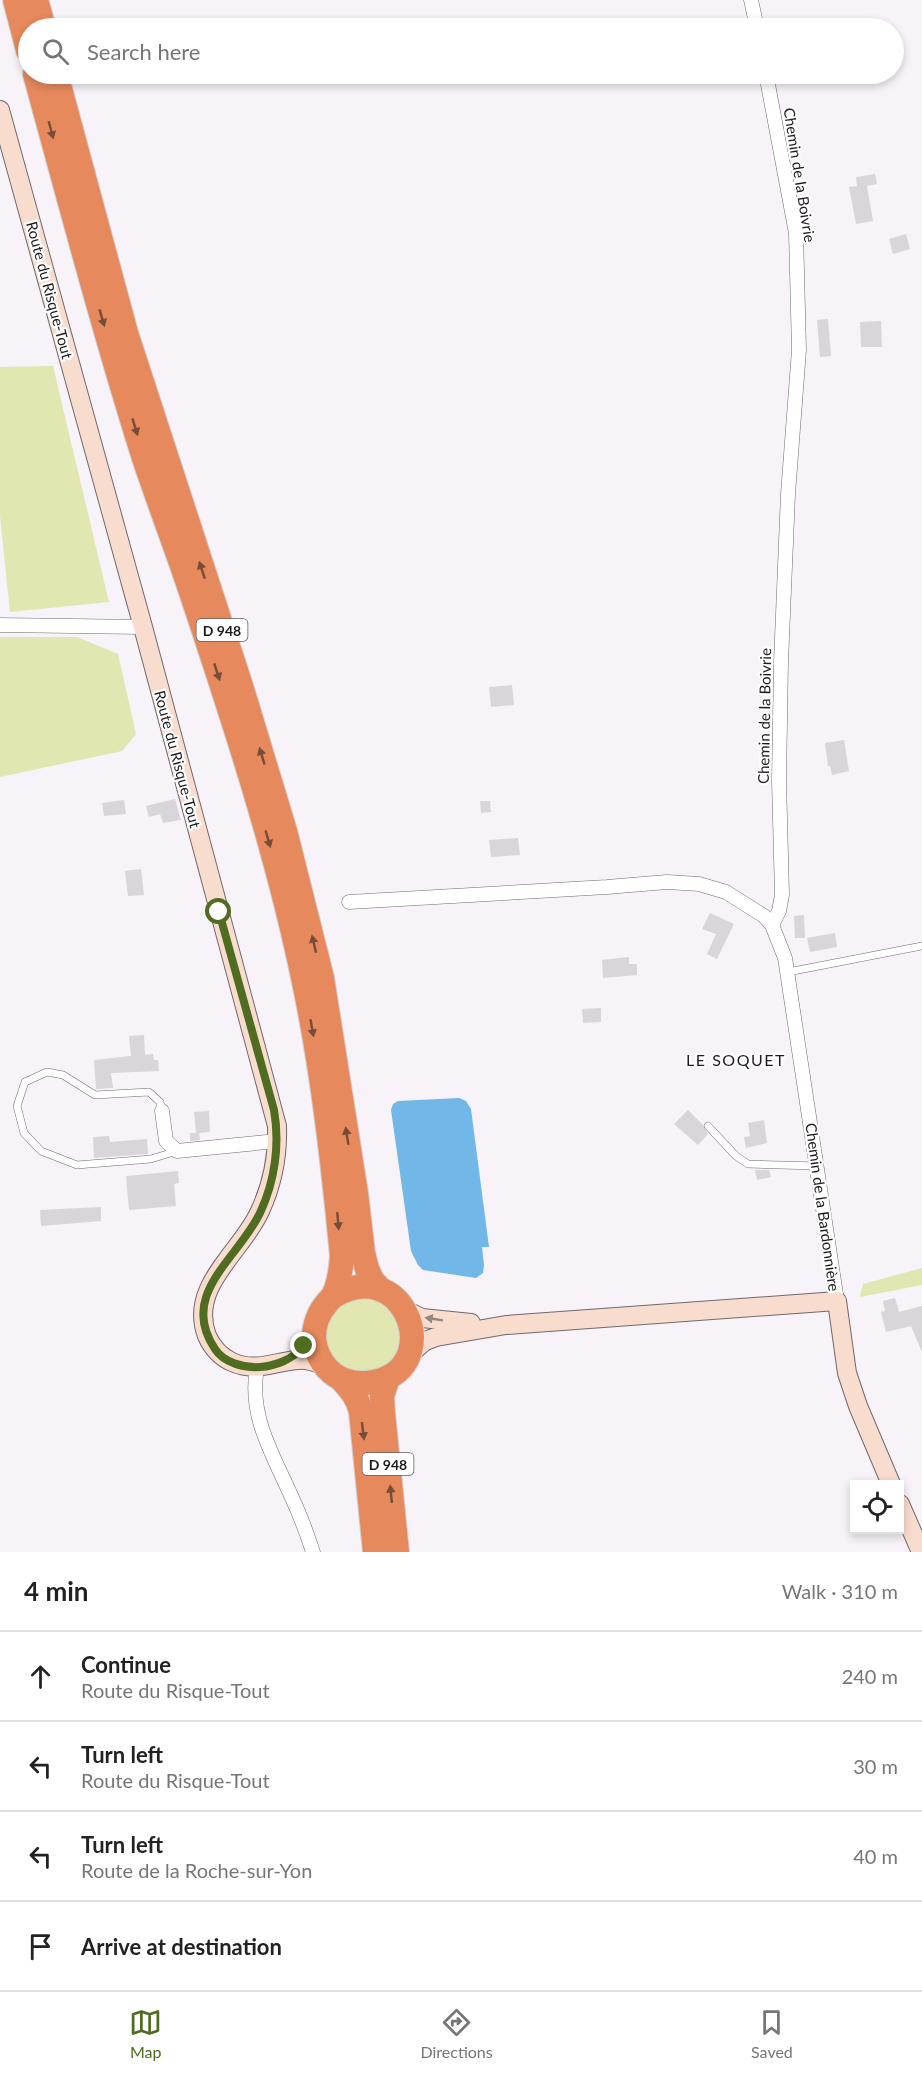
<!DOCTYPE html>
<meta charset="utf-8">
<style>
:root{--surface:#fff;--page:#f2f2f2;--text:#222;--muted:#767676;--line:#e0e0e0;--accent:#4f6c20}
body{margin:0;font-family:Lato,sans-serif;background:var(--page);color:var(--text)}
.controls{position:absolute;right:18px;bottom:18px;display:grid;overflow:hidden;border-radius:0px;box-shadow:0 3px 9px #0003}
.controls button{width:54px;height:54px;display:grid;place-items:center;padding:0;border:0;border-bottom:2px solid var(--line);background:var(--surface);color:var(--text);font:30px sans-serif}
.stop{position:absolute;width:18px;height:18px;margin:-14px;border:4px solid #4f6c20;border-radius:50%;background:#fff}
.stop.end{background:#4f6c20;border-color:#fff;box-shadow:0 2px 6px #0008}
.list{margin:0;padding:0;list-style:none}
h2{display:flex;justify-content:space-between;align-items:center;height:78px;margin:0;padding:0 24px;font-size:26px}
h2 small{font-size:20px;font-weight:400;color:var(--muted)}
.list li{display:grid;grid-template-columns:39px 1fr auto;gap:18px;align-items:center;box-sizing:border-box;height:90px;padding:0 24px;border-top:2px solid var(--line)}
.list b{display:block;font-size:22px;white-space:nowrap}
.list p{margin:0;font-size:20px;white-space:nowrap;color:var(--muted)}
.list em{font-size:20px;font-style:normal;color:var(--muted)}
.icon{flex:none;width:33px;height:33px;fill:none;stroke:currentColor;stroke-width:2;stroke-linecap:round;stroke-linejoin:round}
.map{position:relative;flex:none;width:922px;height:1552px;overflow:hidden}
.search{position:absolute;background:var(--surface);box-shadow:0 3px 9px #0003;left:18px;right:18px;top:18px;height:66px;display:flex;align-items:center;gap:15px;box-sizing:border-box;padding:0 21px;border-radius:33px;color:var(--muted);font-size:22px}
.sheet{height:438px;background:var(--surface)}
nav{display:flex;justify-content:space-around;align-items:center;box-sizing:border-box;height:84px;border-top:2px solid var(--line);background:var(--surface);font-size:16px;color:var(--muted)}
nav a{display:grid;justify-items:center;gap:3px}
nav .on{color:var(--accent)}
.map>svg:first-child{display:block}
.green{fill:#e2e6b1}
.water{fill:#71b7e7}
.building{fill:#d9d5da}
.lines{fill:none;stroke-linecap:round;stroke-linejoin:round}
.lane-casing{stroke:#6e6a6e;stroke-width:8}
.street-casing{stroke:#6e6a6e;stroke-width:15}
.secondary-casing{stroke:#6e6a6e;stroke-width:20}
.highway-casing{stroke:#d2d1d2;stroke-width:26}
.lane{stroke:#fff;stroke-width:7}
.street{stroke:#fff;stroke-width:14}
.secondary{stroke:#f8dcce;stroke-width:18}
.highway{stroke:#e6895c;stroke-width:24}
.oneway{fill:#774c39}
.oneway2{fill:#95857e}
.route{stroke:#4f6c20;stroke-width:8}
.labels{text-anchor:middle;dominant-baseline:central;stroke-width:4.5;stroke-linejoin:round;paint-order:stroke}
.shield{fill:#fff;stroke:#615f61;stroke-width:1.5}
.shield-label{font-size:14px;font-weight:bold;fill:#1d1b1d}
.street-label{font-size:15px;fill:#1d1b1d;stroke:#fff}
.neighbourhood-label{font-size:16px;letter-spacing:1.5px;fill:#1d1b1d;stroke:#fff}
</style>
<div class="map">
<svg width="922" height="1552" viewBox="0 0 922 1552">
<rect width="100%" height="100%" fill="#f7f3f8"/>
<!-- green -->
<g class="green">
<polygon points="53,366 109,602 10,612 0,516 0,367"/>
<polygon points="0,637 77,637 118,654 136,734 122,751 0,777"/>
<polygon points="922,1268 922,1285 860,1297 863,1284"/>
<polygon points="360,1294 385,1300 404,1334 395,1360 364,1375 338,1366 324,1344 329,1313"/>
</g>
<!-- water -->
<polygon class="water" points="459,1098 466,1101 471,1109 489,1247 482,1247 484,1265 483,1273 476,1278 423,1270 418,1265 411,1251 391,1110 393,1104 398,1101"/>
<!-- building -->
<g class="building">
<polygon points="875,174 877,184 867,186 873,221 856,224 849,187 857,186 856,177"/>
<polygon points="906,234 910,249 893,254 889,239"/>
<polygon points="828,319 831,356 820,357 817,320"/>
<polygon points="881,321 882,347 861,347 860,322"/>
<polygon points="512,685 514,705 491,707 489,687"/>
<polygon points="844,740 849,771 832,775 830,766 828,766 825,743"/>
<polygon points="175,799 181,820 163,823 160,814 149,817 146,806"/>
<polygon points="124,800 126,814 104,816 102,803"/>
<polygon points="480,801 490,801 491,812 481,813"/>
<polygon points="518,838 520,855 491,857 489,840"/>
<polygon points="141,869 144,895 128,896 125,871"/>
<polygon points="710,913 734,924 717,959 707,954 716,934 702,929"/>
<polygon points="804,915 805,938 795,938 794,916"/>
<polygon points="835,933 837,947 810,952 807,938"/>
<polygon points="629,957 629,964 637,964 637,975 603,978 602,960"/>
<polygon points="601,1008 601,1022 583,1023 582,1009"/>
<polygon points="144,1035 145,1055 153,1054 154,1060 158,1060 159,1071 111,1073 113,1088 96,1089 94,1060 131,1056 129,1036"/>
<polygon points="688,1110 703,1125 708,1134 698,1145 674,1124"/>
<polygon points="209,1111 210,1132 199,1133 200,1140 190,1141 190,1133 196,1133 194,1112"/>
<polygon points="764,1120 767,1143 746,1148 744,1137 750,1136 748,1123"/>
<polygon points="109,1136 110,1142 147,1139 148,1154 94,1158 93,1137"/>
<polygon points="755,1170 769,1170 771,1177 757,1180"/>
<polygon points="178,1171 179,1183 174,1184 176,1206 129,1210 126,1176"/>
<polygon points="101,1207 101,1221 41,1226 40,1210"/>
<polygon points="895,1298 899,1312 922,1306 922,1352 911,1326 886,1332 881,1312 885,1311 883,1301"/>
</g>
<g class="lines">
<defs>
<g id="lane">
<polyline points="788,972 922,946"/>
<polyline points="162,1111 160,1102 149,1092 95,1095 63,1075 47,1072 25,1082 17,1106 24,1133 41,1151 77,1165 151,1159 177,1151"/>
<polyline points="708,1126 736,1156 748,1164 817,1166"/>
</g>
<g id="street">
<polyline points="751,0 757,28"/>
<polyline points="766,74 796,233 799,350 788,494 781,662 779,780 782,895 779,911 772,925"/>
<polyline points="0,625 143,627"/>
<polyline points="349,902 607,887 667,882 699,884 726,892 764,916 772,925 785,958 837,1301"/>
<polyline points="162,1111 166,1141 177,1151 277,1141"/>
<path d="M257 1368C248 1417 274 1456 293 1500 301 1517 307 1534 313 1552"/>
</g>
<g id="secondary">
<path d="M0 110 143 627 277 1126C278 1155 272 1185 260 1211 242 1252 188 1286 207 1336 212 1347 221 1357 232 1362 256 1373 275 1361 299 1360 308 1359 317 1363 325 1366"/>
<polyline points="405,1310 422,1318 471,1323"/>
<polyline points="409,1355 425,1341 436,1337 506,1325 837,1301 847,1373 858,1406 891,1484"/>
<polyline points="900,1504 921,1552"/>
</g>
<g id="highway">
<polyline points="15,0 28,50"/>
<polyline points="36,0 44,28"/>
<path d="M35 74C70 202 104 331 144 458 159 503 176 547 191 592 233 718 277 851 304 982 323 1072 333 1164 342 1256 341 1269 339 1285 333 1296 331 1299 329 1300 327 1303 319 1312 314 1325 314 1337 315 1355 326 1373 344 1380 358 1385 370 1384 384 1379 442 1357 402 1254 332 1297"/>
<polyline points="56,74 126,333 241,686 285,831 322,978 356,1193 363,1253 367,1269 372,1280 380,1289"/>
<polyline points="388,1378 382,1396 383,1413 397,1552"/>
<path d="M341 1379C351 1390 358 1398 361 1412L375 1552"/>
</g>
</defs>
<!-- lane casing -->
<use href="#lane" class="lane-casing"/>
<!-- street casing -->
<use href="#street" class="street-casing"/>
<!-- secondary casing -->
<use href="#secondary" class="secondary-casing"/>
<!-- highway casing -->
<use href="#highway" class="highway-casing"/>
<!-- lane -->
<use href="#lane" class="lane"/>
<!-- street -->
<use href="#street" class="street"/>
<!-- secondary -->
<use href="#secondary" class="secondary"/>
<!-- highway -->
<use href="#highway" class="highway"/>
</g>
<!-- one-way arrows -->
<defs><path id="oneway-solid" d="M-6-.8H1V-3.2L6.5 0L1 3.2V.8H-6Z" transform="scale(1.5)"/></defs>
<g class="oneway">
<use href="#oneway-solid" transform="translate(51 130) rotate(75)"/>
<use href="#oneway-solid" transform="translate(102 318) rotate(74)"/>
<use href="#oneway-solid" transform="translate(135 427) rotate(73)"/>
<use href="#oneway-solid" transform="translate(202 570) rotate(-108)"/>
<use href="#oneway-solid" transform="translate(217 672) rotate(72)"/>
<use href="#oneway-solid" transform="translate(262 756) rotate(-107)"/>
<use href="#oneway-solid" transform="translate(268 839) rotate(74)"/>
<use href="#oneway-solid" transform="translate(314 944) rotate(-103)"/>
<use href="#oneway-solid" transform="translate(312 1028) rotate(80)"/>
<use href="#oneway-solid" transform="translate(347 1136) rotate(-99)"/>
<use href="#oneway-solid" transform="translate(338 1221) rotate(85)"/>
<use href="#oneway-solid" transform="translate(363 1431) rotate(83)"/>
<use href="#oneway-solid" transform="translate(391 1494) rotate(-96)"/>
</g>
<use class="oneway2" href="#oneway-solid" transform="translate(434 1319) rotate(-171)"/>
<g class="lines">
<!-- route -->
<path class="route" d="M219 912 274 1110C280 1144 275 1181 260 1213 238 1259 178 1294 215 1349 224 1363 244 1368 260 1367 276 1366 293 1359 304 1346"/>
</g>
<g class="labels">
<!-- shield labels -->
<g class="shield">
<rect x="196.5" y="619" width="51" height="22" rx="4.5"/>
<rect x="362.5" y="1453" width="51" height="22" rx="4.5"/>
</g>
<g class="shield-label">
<text x="222" y="630">D 948</text>
<text x="388" y="1464">D 948</text>
</g>
<!-- street labels -->
<g class="street-label">
<text transform="translate(800 175) rotate(81)">Chemin de la Boivrie</text>
<text transform="translate(50 290) rotate(75)">Route du Risque-Tout</text>
<text transform="translate(764 716) rotate(-89)">Chemin de la Boivrie</text>
<text transform="translate(178 759) rotate(75)">Route du Risque-Tout</text>
<text transform="translate(823 1207) rotate(82)">Chemin de la Bardonnière</text>
</g>
<!-- neighbourhood labels -->
<g class="neighbourhood-label">
<text x="736" y="1059">LE SOQUET</text>
</g>
</g>
</svg>
<div class="controls">
<button><svg class="icon" aria-label="locate" viewBox="0 0 24 24"><circle cx="12" cy="12" r="6"/><path d="M12 2v4M12 18v4M2 12h4M18 12h4"/></svg></button>
</div>
<div class="stop" style="left:219px;top:912px"></div>
<div class="stop end" style="left:304px;top:1346px"></div>
<div class="search"><svg class="icon" aria-label="search" viewBox="0 0 24 24"><circle cx="10" cy="10" r="6"/><path d="M15 15l6 6"/></svg>Search here</div>
</div>
<section class="sheet">
<h2>4 min<small>Walk · 310 m</small></h2>
<ul class="list">
<li><svg class="icon" aria-label="ahead" viewBox="0 0 24 24"><path d="M12 20V5M6 11l6-6 6 6"/></svg><div><b>Continue</b><p>Route du Risque-Tout</p></div><em>240 m</em></li>
<li><svg class="icon" aria-label="left" viewBox="0 0 24 24"><path d="M17 20v-9H6M10 6l-5 5 5 5"/></svg><div><b>Turn left</b><p>Route du Risque-Tout</p></div><em>30 m</em></li>
<li><svg class="icon" aria-label="left" viewBox="0 0 24 24"><path d="M17 20v-9H6M10 6l-5 5 5 5"/></svg><div><b>Turn left</b><p>Route de la Roche-sur-Yon</p></div><em>40 m</em></li>
<li><svg class="icon" aria-label="arrive" viewBox="0 0 24 24"><path d="M6 21V4h12l-3 4 3 4H6"/></svg><div><b>Arrive at destination</b></div></li>
</ul>
</section>
<nav>
<a class="on"><svg class="icon" aria-label="map" viewBox="0 0 24 24"><path d="M3 6l6-2 6 2 6-2v14l-6 2-6-2-6 2zM9 4v14M15 6v14"/></svg>Map</a>
<a><svg class="icon" aria-label="directions" viewBox="0 0 24 24"><path d="M12 3l9 9-9 9-9-9zM9 14v-3h6M13 9l2 2-2 2"/></svg>Directions</a>
<a><svg class="icon" aria-label="saved" viewBox="0 0 24 24"><path d="M7 4h10v16l-5-4-5 4z"/></svg>Saved</a>
</nav>
